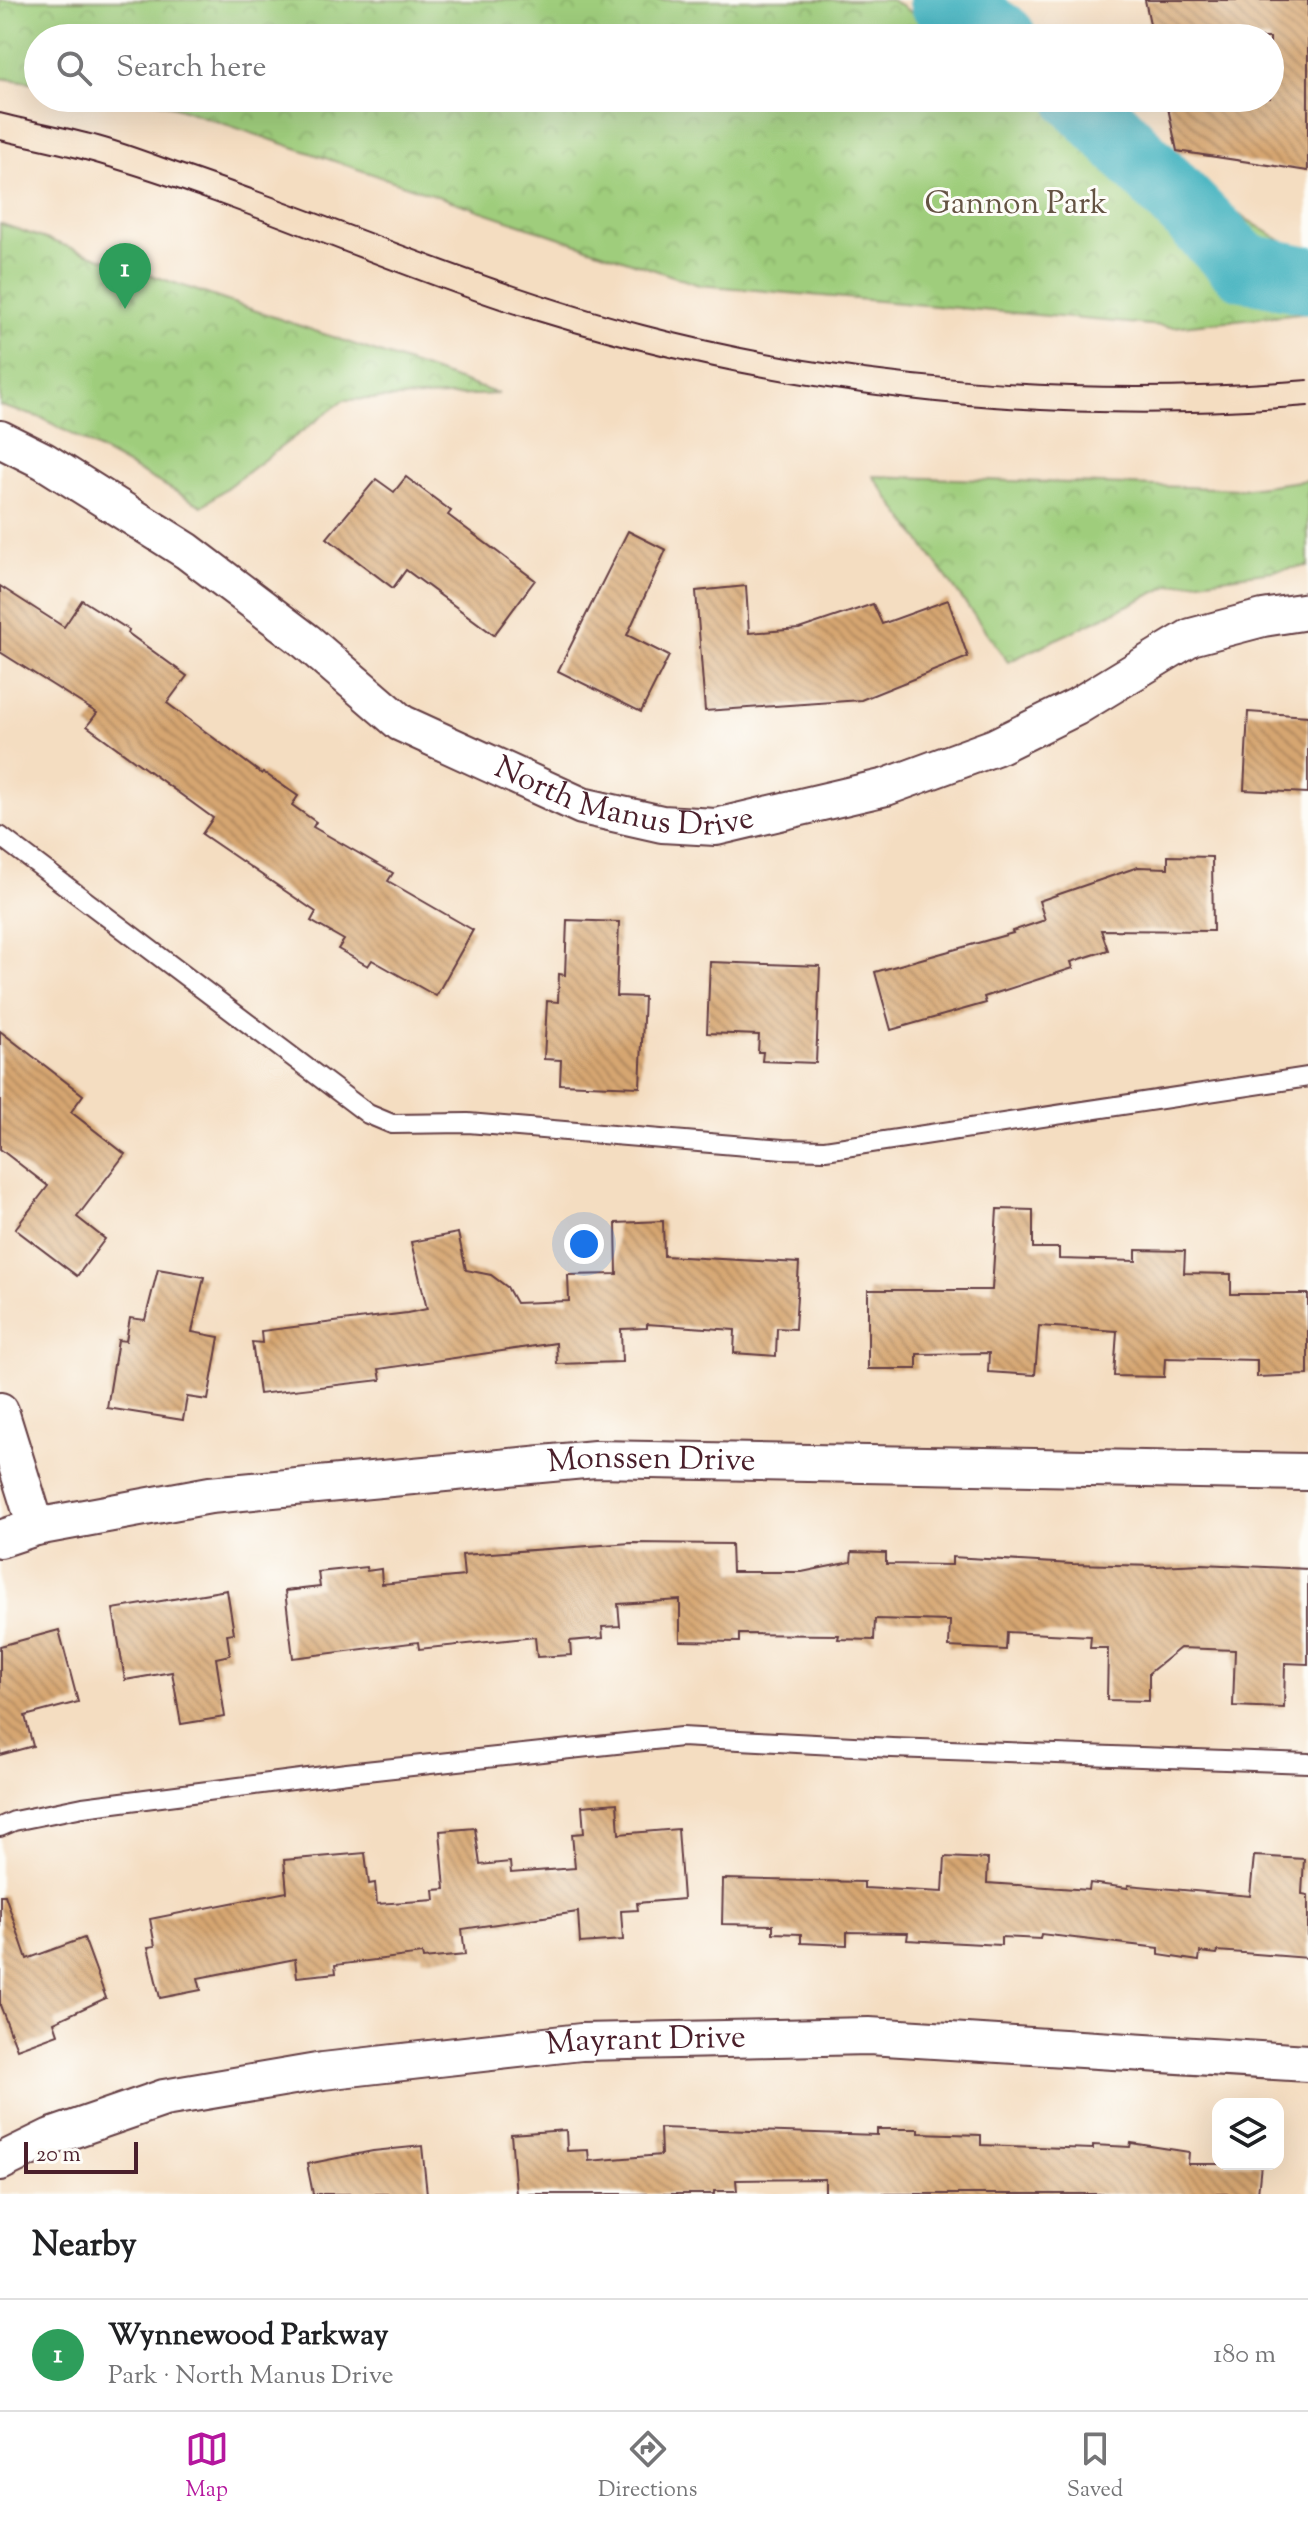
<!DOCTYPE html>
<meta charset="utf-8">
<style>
:root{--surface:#fff;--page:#f2f2f2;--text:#202124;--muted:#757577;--line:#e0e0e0;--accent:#b5179e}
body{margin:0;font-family:"Sorts Mill Goudy",serif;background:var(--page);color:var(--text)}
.controls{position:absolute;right:24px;bottom:24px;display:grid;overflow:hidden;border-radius:16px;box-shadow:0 8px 32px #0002}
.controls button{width:72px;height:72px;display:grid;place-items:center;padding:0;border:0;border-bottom:2px solid var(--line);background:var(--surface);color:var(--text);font:40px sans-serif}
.scale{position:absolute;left:24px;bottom:20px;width:114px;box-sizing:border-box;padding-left:8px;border:4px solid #4a1f2b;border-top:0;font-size:22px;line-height:28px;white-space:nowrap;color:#4a1f2b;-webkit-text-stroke:6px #fdfcf7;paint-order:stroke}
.you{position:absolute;left:584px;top:1244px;width:28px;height:28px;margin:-20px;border:6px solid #fff;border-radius:50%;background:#1a73e8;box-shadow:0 0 0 12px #1a73e833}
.badge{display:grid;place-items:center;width:52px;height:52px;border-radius:50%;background:var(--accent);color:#fff;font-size:26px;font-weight:700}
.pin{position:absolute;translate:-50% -66px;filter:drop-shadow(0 2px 4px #0008)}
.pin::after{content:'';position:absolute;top:42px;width:28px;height:24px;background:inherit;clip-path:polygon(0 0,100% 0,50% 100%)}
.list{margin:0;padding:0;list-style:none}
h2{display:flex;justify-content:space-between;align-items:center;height:104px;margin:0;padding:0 32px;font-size:34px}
h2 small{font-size:26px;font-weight:400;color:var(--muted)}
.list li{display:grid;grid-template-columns:52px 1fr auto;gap:24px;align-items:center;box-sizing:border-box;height:112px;padding:0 32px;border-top:2px solid var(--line)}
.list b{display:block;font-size:30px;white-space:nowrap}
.list p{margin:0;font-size:26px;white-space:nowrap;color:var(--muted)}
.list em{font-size:26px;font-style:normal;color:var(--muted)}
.icon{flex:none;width:44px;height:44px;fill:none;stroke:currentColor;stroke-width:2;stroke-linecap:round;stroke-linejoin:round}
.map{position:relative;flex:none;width:1308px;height:2194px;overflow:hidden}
.search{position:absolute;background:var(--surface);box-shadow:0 8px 32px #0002;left:24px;right:24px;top:24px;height:88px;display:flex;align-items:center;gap:20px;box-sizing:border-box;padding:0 28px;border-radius:44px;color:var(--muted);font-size:30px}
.sheet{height:216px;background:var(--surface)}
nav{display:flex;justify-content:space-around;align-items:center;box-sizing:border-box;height:112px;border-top:2px solid var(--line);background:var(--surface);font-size:22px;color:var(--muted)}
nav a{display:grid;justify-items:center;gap:4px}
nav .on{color:var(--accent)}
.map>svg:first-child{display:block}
.park{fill:url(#park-crowns);stroke:#747653;stroke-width:2}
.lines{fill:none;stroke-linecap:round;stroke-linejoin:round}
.river{stroke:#44b3c0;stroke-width:68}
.building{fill:url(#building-back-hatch)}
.lane-casing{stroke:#643c42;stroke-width:22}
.street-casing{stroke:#643c42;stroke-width:40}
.lane{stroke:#fff;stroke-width:18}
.street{stroke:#fff;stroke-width:36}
.tram{stroke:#4a1f2b;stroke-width:2}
.labels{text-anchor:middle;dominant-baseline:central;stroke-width:6;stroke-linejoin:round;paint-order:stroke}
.park-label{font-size:32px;fill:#645343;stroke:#fdfcf7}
.street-label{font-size:32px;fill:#4a1f2b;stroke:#fdfcf7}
</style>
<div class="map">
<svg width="1308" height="2194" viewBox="0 0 1308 2194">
<defs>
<pattern id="park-crowns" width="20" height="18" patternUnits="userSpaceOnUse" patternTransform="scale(2)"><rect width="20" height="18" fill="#9fcd7b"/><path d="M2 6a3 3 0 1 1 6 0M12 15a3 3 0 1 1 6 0" fill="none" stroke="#8ab06a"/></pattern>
<pattern id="building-back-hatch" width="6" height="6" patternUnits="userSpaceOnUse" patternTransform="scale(2)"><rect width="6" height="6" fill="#d6a671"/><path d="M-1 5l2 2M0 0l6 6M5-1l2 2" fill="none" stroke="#b0875d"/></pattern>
</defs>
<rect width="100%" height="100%" fill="#fdfcf7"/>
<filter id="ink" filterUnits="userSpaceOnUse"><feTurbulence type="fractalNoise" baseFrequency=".0125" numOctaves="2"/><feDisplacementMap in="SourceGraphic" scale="16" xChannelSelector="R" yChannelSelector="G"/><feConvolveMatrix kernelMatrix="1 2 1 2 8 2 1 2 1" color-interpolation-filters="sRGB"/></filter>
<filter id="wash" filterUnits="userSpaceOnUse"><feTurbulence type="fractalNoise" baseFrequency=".006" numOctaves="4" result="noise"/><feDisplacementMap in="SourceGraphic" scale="32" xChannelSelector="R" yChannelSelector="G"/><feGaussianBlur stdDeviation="1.8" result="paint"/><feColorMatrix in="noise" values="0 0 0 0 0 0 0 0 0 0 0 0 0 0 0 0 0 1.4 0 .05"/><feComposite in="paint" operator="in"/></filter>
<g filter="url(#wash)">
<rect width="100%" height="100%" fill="#f4ddc1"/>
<!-- park -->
<g class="park">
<polygon points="0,0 891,0 953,38 38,38 38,83 0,78"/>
<polygon points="132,98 1050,98 1308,257 1308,312 1173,327 699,285 163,103"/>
<polygon points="0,224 2,224 499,394 344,400 202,506 42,418 0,406"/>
<polygon points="873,476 1241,489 1308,480 1308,566 1171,585 1008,662"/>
</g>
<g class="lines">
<!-- river -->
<g class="river">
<polyline points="943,0 1003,38"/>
<polyline points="1079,98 1244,267 1308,280"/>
</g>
</g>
<g id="blocks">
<!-- building -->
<g class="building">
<polygon points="1145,0 1308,0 1308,171 1177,151 1166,98 1270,98 1270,38 1153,38"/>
<polygon points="406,477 451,511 448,515 535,580 494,635 406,570 393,588 327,538 376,479 394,492"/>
<polygon points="628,531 666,550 627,635 669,656 641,712 558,671"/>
<polygon points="0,586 64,627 82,600 129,630 128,633 187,676 167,703 262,774 263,772 298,796 292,805 316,822 313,827 393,873 388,881 473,930 436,996 372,960 368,966 338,949 344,940 311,921 316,912 202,834 213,818 87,726 97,713 0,652"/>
<polygon points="746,586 749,633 799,629 873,604 882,624 948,600 968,657 861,700 705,711 696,591"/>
<polygon points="1248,712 1308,716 1308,793 1244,790"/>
<polygon points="1168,856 1212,857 1213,931 1101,930 1108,950 1071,962 1073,968 984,997 986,1003 891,1030 875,972 1013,933 1012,931 1045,920 1039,901 1138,867 1168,868"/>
<polygon points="567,920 619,922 616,996 644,997 640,1087 560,1084 561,1060 544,1059 547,1001 558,1002 559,974 565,975"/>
<polygon points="710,962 820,966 816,1063 762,1061 763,1052 758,1052 759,1035 707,1033"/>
<polygon points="0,1031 83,1095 71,1112 125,1154 77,1217 105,1239 77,1276 15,1229 48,1186 0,1149"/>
<polygon points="997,1209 1033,1210 1033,1248 1059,1248 1059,1259 1136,1261 1136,1250 1185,1251 1184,1273 1231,1274 1231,1294 1308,1294 1308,1375 1257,1377 1257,1360 1165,1358 1164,1377 1114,1376 1117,1331 1039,1326 1035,1375 988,1372 989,1353 917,1354 917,1369 868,1369 868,1290 992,1290"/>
<polygon points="663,1221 664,1256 799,1263 795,1329 777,1328 776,1356 734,1353 735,1330 647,1324 647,1328 621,1329 622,1362 557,1364 556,1343 379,1369 381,1380 259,1394 252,1342 262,1343 261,1331 407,1313 427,1309 411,1242 458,1233 466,1270 491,1275 507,1287 516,1303 569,1301 568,1275 617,1274 616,1223"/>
<polygon points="158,1269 204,1277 192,1332 219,1337 208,1400 187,1397 183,1420 107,1408 118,1340 126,1341 130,1318 145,1320"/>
<polygon points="631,1543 731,1544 732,1572 802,1572 851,1562 852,1552 886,1553 886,1564 952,1565 952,1557 1072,1564 1157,1566 1202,1564 1308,1569 1308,1664 1285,1663 1284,1708 1233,1706 1235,1650 1180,1648 1149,1673 1149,1701 1107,1700 1108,1648 1090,1648 1091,1636 1007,1632 1006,1650 949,1647 950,1621 875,1619 874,1640 838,1639 839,1635 739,1634 739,1642 680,1641 680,1600 618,1604 620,1626 602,1627 603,1638 570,1641 571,1655 537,1657 535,1637 419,1649 418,1642 293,1658 285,1591 320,1587 318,1572 366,1567 367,1571 381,1569 382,1584 464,1576 462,1555"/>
<polygon points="227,1590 234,1633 227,1634 230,1655 216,1658 225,1717 181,1724 172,1672 125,1680 113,1609"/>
<polygon points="59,1630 78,1702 25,1716 33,1746 0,1755 0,1646"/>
<polygon points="617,1803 619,1834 678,1829 683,1899 637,1903 638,1910 621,1911 623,1940 580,1943 578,1912 462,1929 465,1955 423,1959 422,1954 335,1965 336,1973 297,1977 295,1959 198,1978 201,1990 160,1998 148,1947 155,1946 150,1919 287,1892 284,1860 365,1853 369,1884 375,1883 377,1904 435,1900 434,1890 445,1889 440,1831 475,1828 480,1865 510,1862 511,1873 575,1868 572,1834 584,1833 582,1806"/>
<polygon points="1254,1856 1304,1859 1302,1894 1308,1895 1308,1958 1218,1951 1217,1954 1200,1952 1199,1961 1159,1955 1159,1948 1041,1934 1040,1939 1001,1937 1001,1945 907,1940 908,1933 847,1932 847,1945 801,1943 801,1934 773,1933 773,1925 722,1924 723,1879 864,1882 864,1888 943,1892 945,1857 988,1859 987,1883 1089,1890 1090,1883 1128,1888 1128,1885 1250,1896"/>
<polygon points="0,1895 5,1895 27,1959 84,1938 106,1998 54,2022 58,2034 17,2049 0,2005"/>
<polygon points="660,2128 877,2135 877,2129 919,2129 919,2133 981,2135 981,2145 1093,2149 1093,2145 1130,2147 1131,2143 1189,2152 1188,2164 1261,2164 1258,2194 843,2194 825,2193 825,2179 736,2180 737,2191 714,2191 714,2194 516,2194 511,2134 566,2130 567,2151 588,2150 589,2161 661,2155"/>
<polygon points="422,2146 427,2194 313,2194 307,2164 373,2151"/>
</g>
</g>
</g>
<g filter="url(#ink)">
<use href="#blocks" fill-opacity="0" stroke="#643c42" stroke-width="2"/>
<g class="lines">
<defs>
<g id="lane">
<polyline points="0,836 368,1114 392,1124 468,1123 783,1149 825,1150 1308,1077"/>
<polyline points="0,1827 14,1821 83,1807 347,1773 681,1737 892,1748 1308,1763"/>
</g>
<g id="street">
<path id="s1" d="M0 439 44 461 187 551 306 641 401 723 582 806 662 824 716 827 886 787 995 747 1076 707 1191 637 1263 618 1308 611"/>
<polyline points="0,1411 36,1527"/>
<path id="s2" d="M0 1539 36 1527 210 1495 595 1459 1308 1472"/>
<path id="s3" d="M0 2162 51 2137 164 2098 323 2071 581 2042 869 2036 1308 2063"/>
</g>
</defs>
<!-- lane casing -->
<use href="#lane" class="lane-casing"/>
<!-- street casing -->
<use href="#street" class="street-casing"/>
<!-- lane -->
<use href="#lane" class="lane"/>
<!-- street -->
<use href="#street" class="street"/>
<!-- tram -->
<g class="tram">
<path d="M0 113C35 122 71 128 105 138 136 147 165 159 195 169 344 220 490 285 643 325 858 382 1087 398 1308 380"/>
<path d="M0 140C33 148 66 154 99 164 237 204 369 266 506 311 763 395 1038 428 1308 406"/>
</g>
</g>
</g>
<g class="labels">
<!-- park labels -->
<g class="park-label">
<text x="1016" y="205">Gannon Park</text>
</g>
<!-- street labels -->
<g class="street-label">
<text stroke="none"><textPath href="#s1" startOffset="732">North Manus Drive</textPath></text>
<text stroke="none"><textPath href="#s2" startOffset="658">Monssen Drive</textPath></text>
<text stroke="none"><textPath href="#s3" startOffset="662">Mayrant Drive</textPath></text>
</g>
</g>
</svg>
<div class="controls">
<button><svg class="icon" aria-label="layers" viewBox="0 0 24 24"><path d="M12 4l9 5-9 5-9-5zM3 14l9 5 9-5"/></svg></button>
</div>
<div class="scale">20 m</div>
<div class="you"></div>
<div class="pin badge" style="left:125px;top:309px;background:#2e9e5b">1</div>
<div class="search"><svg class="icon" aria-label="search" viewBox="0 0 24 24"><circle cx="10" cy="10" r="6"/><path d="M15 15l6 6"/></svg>Search here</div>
</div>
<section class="sheet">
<h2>Nearby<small></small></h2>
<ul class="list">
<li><span class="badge" style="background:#2e9e5b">1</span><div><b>Wynnewood Parkway</b><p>Park · North Manus Drive</p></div><em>180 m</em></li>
</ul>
</section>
<nav>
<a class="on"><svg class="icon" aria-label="map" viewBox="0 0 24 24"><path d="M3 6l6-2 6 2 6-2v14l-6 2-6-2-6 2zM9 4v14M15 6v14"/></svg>Map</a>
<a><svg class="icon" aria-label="directions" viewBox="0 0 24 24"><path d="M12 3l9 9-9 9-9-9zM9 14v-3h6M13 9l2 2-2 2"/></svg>Directions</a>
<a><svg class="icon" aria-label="saved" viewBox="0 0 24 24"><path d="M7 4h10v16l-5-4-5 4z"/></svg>Saved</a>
</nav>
